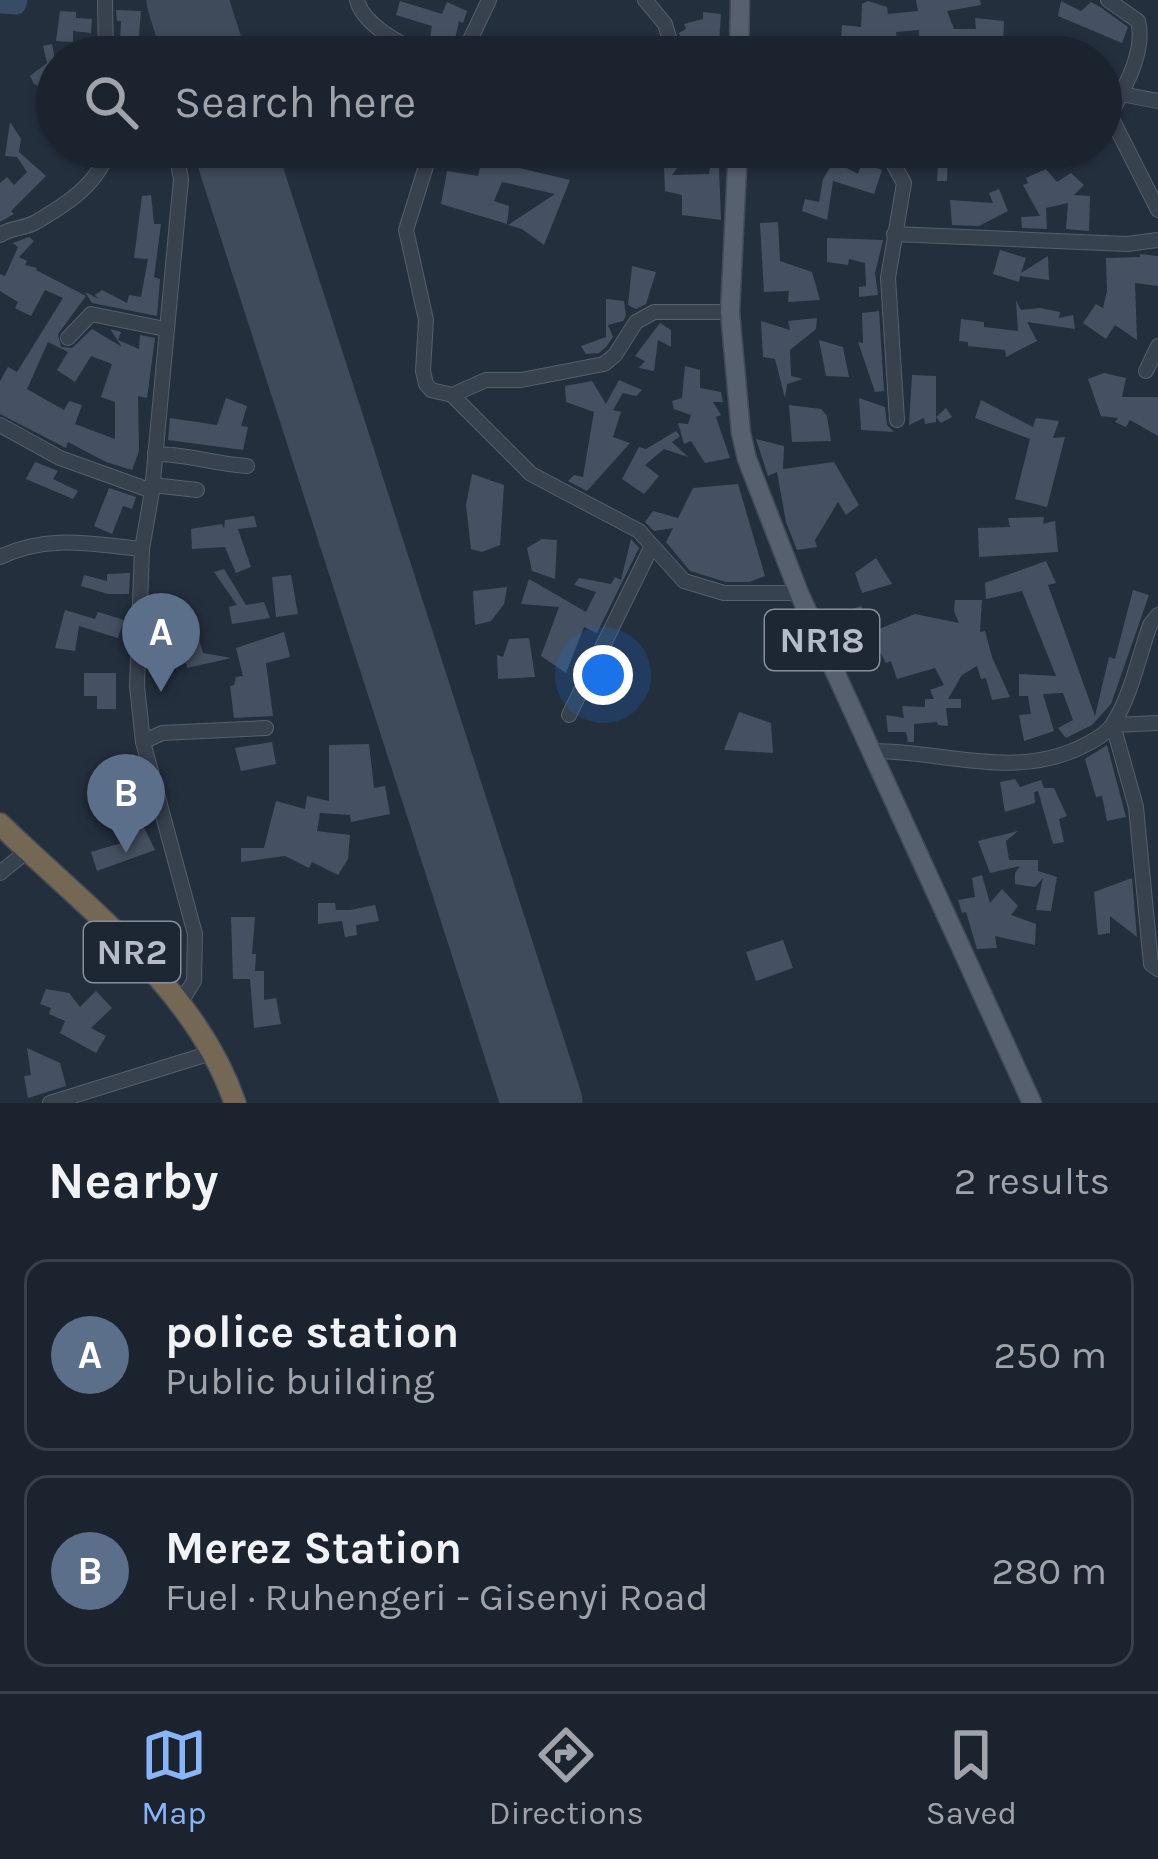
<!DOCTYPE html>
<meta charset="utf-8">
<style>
:root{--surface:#1b232e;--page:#282f3a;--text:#f1f3f6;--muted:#a0a4aa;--line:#39404a;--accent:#8ab4f8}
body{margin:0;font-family:Karla,sans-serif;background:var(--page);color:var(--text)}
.you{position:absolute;left:603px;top:675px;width:42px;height:42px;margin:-30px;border:9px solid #fff;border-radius:50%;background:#1a73e8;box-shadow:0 0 0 18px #1a73e833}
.badge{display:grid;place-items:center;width:78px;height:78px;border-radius:50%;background:var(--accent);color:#fff;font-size:39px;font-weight:700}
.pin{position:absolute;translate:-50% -99px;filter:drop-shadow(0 3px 6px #0008)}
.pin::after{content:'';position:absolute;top:63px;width:42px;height:36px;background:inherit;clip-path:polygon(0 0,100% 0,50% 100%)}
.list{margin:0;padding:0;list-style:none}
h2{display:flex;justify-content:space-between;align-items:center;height:156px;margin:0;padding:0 48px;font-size:51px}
h2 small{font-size:39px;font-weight:400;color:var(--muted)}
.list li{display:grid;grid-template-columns:78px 1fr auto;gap:36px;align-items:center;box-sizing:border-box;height:192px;margin:0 24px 24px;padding:0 24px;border:3px solid var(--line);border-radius:24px}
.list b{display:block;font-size:45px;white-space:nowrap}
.list p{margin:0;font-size:39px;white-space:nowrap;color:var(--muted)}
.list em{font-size:39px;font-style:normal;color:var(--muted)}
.icon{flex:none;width:66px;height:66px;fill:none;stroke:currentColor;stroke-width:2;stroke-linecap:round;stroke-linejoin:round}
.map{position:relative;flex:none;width:1158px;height:1103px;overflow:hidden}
.search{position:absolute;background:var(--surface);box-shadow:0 3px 9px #0004;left:36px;right:36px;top:36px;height:132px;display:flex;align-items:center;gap:30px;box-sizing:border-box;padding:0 42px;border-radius:66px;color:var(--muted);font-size:45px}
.sheet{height:588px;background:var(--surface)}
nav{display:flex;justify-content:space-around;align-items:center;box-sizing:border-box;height:168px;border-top:3px solid var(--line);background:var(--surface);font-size:33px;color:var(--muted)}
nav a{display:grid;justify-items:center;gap:6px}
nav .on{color:var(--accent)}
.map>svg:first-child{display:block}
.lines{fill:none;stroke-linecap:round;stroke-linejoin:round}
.river{stroke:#394c67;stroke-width:21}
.runway{stroke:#3f4a5a;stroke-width:81}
.building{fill:#455162;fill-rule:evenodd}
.minor-casing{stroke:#565f6c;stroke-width:16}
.major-casing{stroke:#414a57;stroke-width:21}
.highway-casing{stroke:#434c59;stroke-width:24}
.minor{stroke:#38414e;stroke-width:14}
.major{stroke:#56606e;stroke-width:18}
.highway{stroke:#746855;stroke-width:21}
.labels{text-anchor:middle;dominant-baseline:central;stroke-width:9;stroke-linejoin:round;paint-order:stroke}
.shield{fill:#1d2633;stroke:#878f9c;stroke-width:3}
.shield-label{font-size:36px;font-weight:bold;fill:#b4bcc9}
</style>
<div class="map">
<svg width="1158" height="1103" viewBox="0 0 1158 1103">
<rect width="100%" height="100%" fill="#242f3e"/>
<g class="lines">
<!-- river -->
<polyline class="river" points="0,3 16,4 17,0"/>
<!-- runway -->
<g class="runway">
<polyline points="187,0 205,57"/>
<polyline points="234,147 542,1103"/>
</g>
</g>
<!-- building -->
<g class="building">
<polygon points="916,0 980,0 981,5 947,11 954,29 976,29 975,18 1004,21 1003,47 954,44 955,57 920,57 919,30 896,32 897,42 874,45 876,57 852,57 850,47 836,57 816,57 841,39 842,25 861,27 862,4 868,1 887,7 888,14 918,11"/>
<polygon points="400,1 442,14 447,2 467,11 463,23 459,21 451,57 438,54 429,45 432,26 396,15"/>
<polygon points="1061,1 1081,11 1091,2 1100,7 1128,27 1122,43 1058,16"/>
<polygon points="116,10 141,11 138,47 120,46 121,21 117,21"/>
<polygon points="60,11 76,12 76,18 92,19 91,33 73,31 73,42 56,41"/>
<polygon points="703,12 721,14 718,57 703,57 703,42 683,43 679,33 686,29 684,24 703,19"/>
<polygon points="762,37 762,46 781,42 783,37 802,37 797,49 817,53 816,57 752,57 753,38"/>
<polygon points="52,44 57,69 57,95 34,84 30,76 47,63 43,46"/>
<polygon points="10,122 21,139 19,152 46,176 11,211 14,214 0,222 0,183 7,177 14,185 27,172 17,157 5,156"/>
<polygon points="660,147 693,147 672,175 709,174 712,147 723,147 719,169 721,220 682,215 682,195 665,191 664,164 657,152"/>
<polygon points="908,147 948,147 947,181 937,181 938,163 922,163 919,152 906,159 901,150"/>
<polygon points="482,159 570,180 544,245 522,229 508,225 555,194 502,182 494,201 509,206 507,224 441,204 447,171 478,176"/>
<polygon points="834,161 858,174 862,163 882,170 874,194 833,181 827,220 802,211 805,199 819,202 823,179"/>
<polygon points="1046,169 1057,182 1071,173 1084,185 1074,195 1090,196 1089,231 1066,229 1068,203 1046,208 1047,229 1022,228 1021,217 1040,216 1023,185 1028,183 1026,178"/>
<polygon points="999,189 1008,211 979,226 952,225 950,200 993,203 989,193"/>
<polygon points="151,195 154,224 161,224 154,277 160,279 157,316 92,303 85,292 99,299 95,295 102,290 127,303 129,295 141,297 148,259 134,258 142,196"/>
<polygon points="778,222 780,261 812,272 820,300 788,302 789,291 764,292 760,223"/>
<path d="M29 237 34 241 19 257 27 261 25 265 37 268 36 270 86 296 58 334 61 347 72 348 92 329 122 347 110 329 121 332 118 340 139 349 140 335 155 338 147 398 138 396 139 451 132 470 106 462 68 442 66 448 0 414V381L8 367 17 372 63 298 45 290 31 316 15 308 18 302 0 291V274L5 276 18 247 13 243ZM48 342 68 352 57 370 75 382 91 356 112 364 101 397 115 402V439L75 424 82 405 69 401 64 410 27 389Z"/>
<polygon points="827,238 883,240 875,273 878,295 859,297 859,287 866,286 865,263 849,259 848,265 827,262"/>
<polygon points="1000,250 1026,258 1021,273 1048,256 1049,280 1020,276 1019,282 993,274"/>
<polygon points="1140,254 1158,256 1158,286 1135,283 1137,340 1115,325 1106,339 1083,323 1096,304 1103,308 1107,291 1106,258 1140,257"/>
<polygon points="632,266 656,272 646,304 636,309 628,305"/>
<polygon points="606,299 624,301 626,316 623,321 608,325 613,337 606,347 599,353 586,354 581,346 606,337"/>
<polygon points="1016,300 1021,310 1040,308 1060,312 1059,318 1073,315 1075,329 1027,322 1037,341 1006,357 1005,350 968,346 968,342 959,341 961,319 984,322 984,327 1018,331"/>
<polygon points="879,311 884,391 875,392 858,342 863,343 862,313"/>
<polygon points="817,318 816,329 790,350 791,376 803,379 787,384 785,398 775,359 763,357 761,321 790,330 788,321"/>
<polygon points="660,323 671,330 671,347 658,340 654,371 639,368 645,361 635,356"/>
<polygon points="819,340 843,347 849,377 826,376"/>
<polygon points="685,366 700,370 700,388 721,392 723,402 713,402 721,415 716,417 730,458 705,463 691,441 684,444 678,423 688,424 691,415 674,409 672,401 682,398"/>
<polygon points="1104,373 1126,378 1122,397 1158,397 1158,436 1130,420 1126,427 1115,422 1118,418 1101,416 1088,379"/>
<polygon points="912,375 936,376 936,417 946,408 952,417 941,423 936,417 936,422 925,424 924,418 909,425"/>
<polygon points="619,380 642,390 636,396 623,393 613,410 621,412 613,437 630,443 587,491 568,481 574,475 583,477 594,412 566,402 565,386 592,381 606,404"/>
<polygon points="226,398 247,406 241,426 248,427 243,450 168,440 170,418 217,425"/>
<polygon points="859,398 885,407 887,425 894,432 861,430"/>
<polygon points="981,400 1033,427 1036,418 1059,421 1053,438 1065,437 1047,507 1015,499 1030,439 975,418"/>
<polygon points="789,405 821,409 827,416 831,441 792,442"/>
<polygon points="676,431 680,436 672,442 688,457 664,449 645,465 659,476 644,494 622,479 639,447 646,449"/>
<polygon points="756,439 784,446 783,469 834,462 859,505 846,515 838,502 815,540 817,547 797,550 786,522 777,472 768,476"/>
<polygon points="35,462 58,471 53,479 78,491 73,499 26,479"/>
<polygon points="472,474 504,485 500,545 482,552 471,549 466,505"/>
<polygon points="738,484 765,576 749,582 726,582 690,571 666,542 673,528 654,531 645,522 653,511 678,518 693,488"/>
<polygon points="109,488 136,497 132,509 123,506 112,534 94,526"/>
<polygon points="254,516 257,527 238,529 251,567 236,573 225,547 192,549 191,529 222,524 224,529 225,520"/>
<polygon points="1044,517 1043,524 1055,521 1058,552 979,557 978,528 1010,527 1008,518"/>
<polygon points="542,539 557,540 555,579 532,571 527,548"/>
<polygon points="631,539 639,548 597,633 584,627 566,673 541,656 559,607 521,604 529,579 586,612 596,592 574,585 579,578 611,584 615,577 621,580"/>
<polygon points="876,558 892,584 862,593 855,573"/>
<polygon points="1046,561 1056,583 1048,585 1095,716 1109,657 1115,659 1133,590 1149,595 1111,704 1092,725 1066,738 1058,728 1073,720 1063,693 1043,694 1054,731 1024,741 1019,715 1031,714 1028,696 1019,696 1019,674 1056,676 1022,591 986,599 985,583"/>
<polygon points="224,569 246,605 264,602 270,618 232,624 229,607 237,605 214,572"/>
<polygon points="130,573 129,594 108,594 81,586 84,575 107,581 107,574"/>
<polygon points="291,575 298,614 276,617 272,577"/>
<polygon points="507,587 504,604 491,621 475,625 473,591"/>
<polygon points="955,600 982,600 980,632 985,631 992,657 1010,697 992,700 986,678 981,679 977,666 962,675 948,699 961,699 961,708 946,708 948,726 938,725 937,722 914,724 914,742 908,742 906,732 888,732 886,715 904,718 902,706 925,707 925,699 934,699 930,690 944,685 935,668 897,679 891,661 886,663 879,650 853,659 848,648 851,646 833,617 861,606 877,630 915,614 959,623 954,611"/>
<polygon points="65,610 95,619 98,612 124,620 118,638 79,626 75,651 55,648"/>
<polygon points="183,615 189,642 199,639 203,653 231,658 187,668 186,663 159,669 156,653 161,652 154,621"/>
<polygon points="284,632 290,657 266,663 273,716 234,718 230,686 234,685 236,677 243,676 236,648"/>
<polygon points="529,638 535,677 498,679 497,655 503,657 509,639"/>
<polygon points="84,673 116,673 116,709 97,709 97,696 84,696"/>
<polygon points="739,712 771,723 773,753 724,750"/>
<polygon points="272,742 276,764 241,771 235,748"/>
<polygon points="369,744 374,788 385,786 390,814 351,822 350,815 320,813 317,831 350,835 348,859 338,875 312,862 309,868 285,856 241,862 241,848 264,848 276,801 305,809 307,796 329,801 329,745"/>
<polygon points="1107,745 1126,817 1107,821 1102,796 1096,797 1085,759"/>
<polygon points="1015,779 1020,787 1041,780 1044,788 1054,788 1067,816 1059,819 1064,842 1053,844 1038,791 1034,792 1035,803 1005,812 1000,782"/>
<polygon points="140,819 155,850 97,871 91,852 121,843 116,828"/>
<polygon points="1018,831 1006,841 1009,860 1038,860 1038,871 1057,877 1051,911 1036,910 1043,878 1035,887 1015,884 1015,873 1020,866 990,873 978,841"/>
<polygon points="982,875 990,903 1002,889 1018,906 1011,915 1036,924 1035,945 995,936 997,948 977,949 966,912 962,913 958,900 975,897 972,878"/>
<polygon points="1132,878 1137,937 1110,916 1110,933 1098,935 1094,892"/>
<polygon points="318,903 335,903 336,910 350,910 375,905 379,921 356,925 357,935 345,937 342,921 318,924"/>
<polygon points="231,917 255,917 252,954 256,954 255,971 264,971 264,1000 276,998 281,1024 254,1028 250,979 233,979"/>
<polygon points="783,940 793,968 756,981 746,952"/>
<polygon points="46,989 69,993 80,1007 96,991 112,1008 91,1028 106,1036 96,1053 60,1033 65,1021 49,1014 51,1008 40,1004"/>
<polygon points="27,1048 60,1063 66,1086 28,1098 24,1076 31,1075"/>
</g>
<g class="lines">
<defs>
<g id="minor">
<polyline points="105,0 106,57"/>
<path d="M357 0C363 26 404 45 427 57"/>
<polyline points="645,0 665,24 675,57"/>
<polyline points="462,57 489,0"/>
<polyline points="1121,94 1158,101"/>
<polyline points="1110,115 1158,210"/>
<path d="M1101 118 1110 115C1124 88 1146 52 1138 21L1108 0"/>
<polyline points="432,147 406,230 426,320 423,371 426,384 431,390 452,395 531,474 639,531 684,581 724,593 799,593"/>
<polyline points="884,147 904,183 888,278 897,420"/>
<polyline points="109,150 143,150 177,159 181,179 152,491 142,549 137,686 143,742 162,733 266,728"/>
<polyline points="894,234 1127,244 1158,240"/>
<path d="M0 235C12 227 24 229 36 222 67 204 100 183 109 147"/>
<polyline points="68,338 91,314 165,329"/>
<polyline points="1146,371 1158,346"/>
<polyline points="452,395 486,380 521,380 604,364 615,355 636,322 654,312 730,312"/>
<polyline points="0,425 60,458 152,491"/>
<path d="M155 454C187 454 215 464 247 466"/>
<polyline points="153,485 197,490"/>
<path d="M0 557C48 534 90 544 142 549"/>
<polyline points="569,715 651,548"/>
<polyline points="1158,723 1113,725 1136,807 1151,964 1158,969"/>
<polyline points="143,742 195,934 194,981 179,1005"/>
<path d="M873 751C946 751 1016 781 1085 745 1095 740 1109 732 1114 722 1131 695 1139 656 1150 625L1158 615"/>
<polyline points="0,873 27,851"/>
<polyline points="50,1103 211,1053"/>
</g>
<g id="major">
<polyline points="739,57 740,0"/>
<polyline points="738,147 730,312 741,433 747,459 799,593 1032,1103"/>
</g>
<path id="highway" d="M0 824C84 906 196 988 235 1103"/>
</defs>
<!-- minor casing -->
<use href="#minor" class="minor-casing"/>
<!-- major casing -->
<use href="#major" class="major-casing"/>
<!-- highway casing -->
<use href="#highway" class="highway-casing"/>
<!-- minor -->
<use href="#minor" class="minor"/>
<!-- major -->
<use href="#major" class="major"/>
<!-- highway -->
<use href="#highway" class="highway"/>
</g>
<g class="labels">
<!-- shield labels -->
<g class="shield">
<rect x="765" y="610" width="114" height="60" rx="9"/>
<rect x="84" y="922" width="96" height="60" rx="9"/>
</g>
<g class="shield-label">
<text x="822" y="640">NR18</text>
<text x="132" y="952">NR2</text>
</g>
</g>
</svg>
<div class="you"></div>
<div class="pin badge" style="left:161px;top:692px;background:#5c6f8a">A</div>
<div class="pin badge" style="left:126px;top:853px;background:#5c6f8a">B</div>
<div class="search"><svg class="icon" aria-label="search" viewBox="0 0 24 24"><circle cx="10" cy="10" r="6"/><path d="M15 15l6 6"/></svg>Search here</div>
</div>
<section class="sheet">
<h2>Nearby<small>2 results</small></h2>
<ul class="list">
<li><span class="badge" style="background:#5c6f8a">A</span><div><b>police station</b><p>Public building</p></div><em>250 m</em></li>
<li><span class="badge" style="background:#5c6f8a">B</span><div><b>Merez Station</b><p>Fuel · Ruhengeri - Gisenyi Road</p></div><em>280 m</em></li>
</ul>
</section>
<nav>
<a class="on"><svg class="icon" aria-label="map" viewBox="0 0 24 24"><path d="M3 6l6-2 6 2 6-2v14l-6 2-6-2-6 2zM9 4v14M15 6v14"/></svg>Map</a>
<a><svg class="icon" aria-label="directions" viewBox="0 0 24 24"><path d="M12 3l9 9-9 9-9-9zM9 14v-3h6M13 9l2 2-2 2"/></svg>Directions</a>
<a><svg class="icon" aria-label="saved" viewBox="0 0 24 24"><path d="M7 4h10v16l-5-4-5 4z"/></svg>Saved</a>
</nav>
